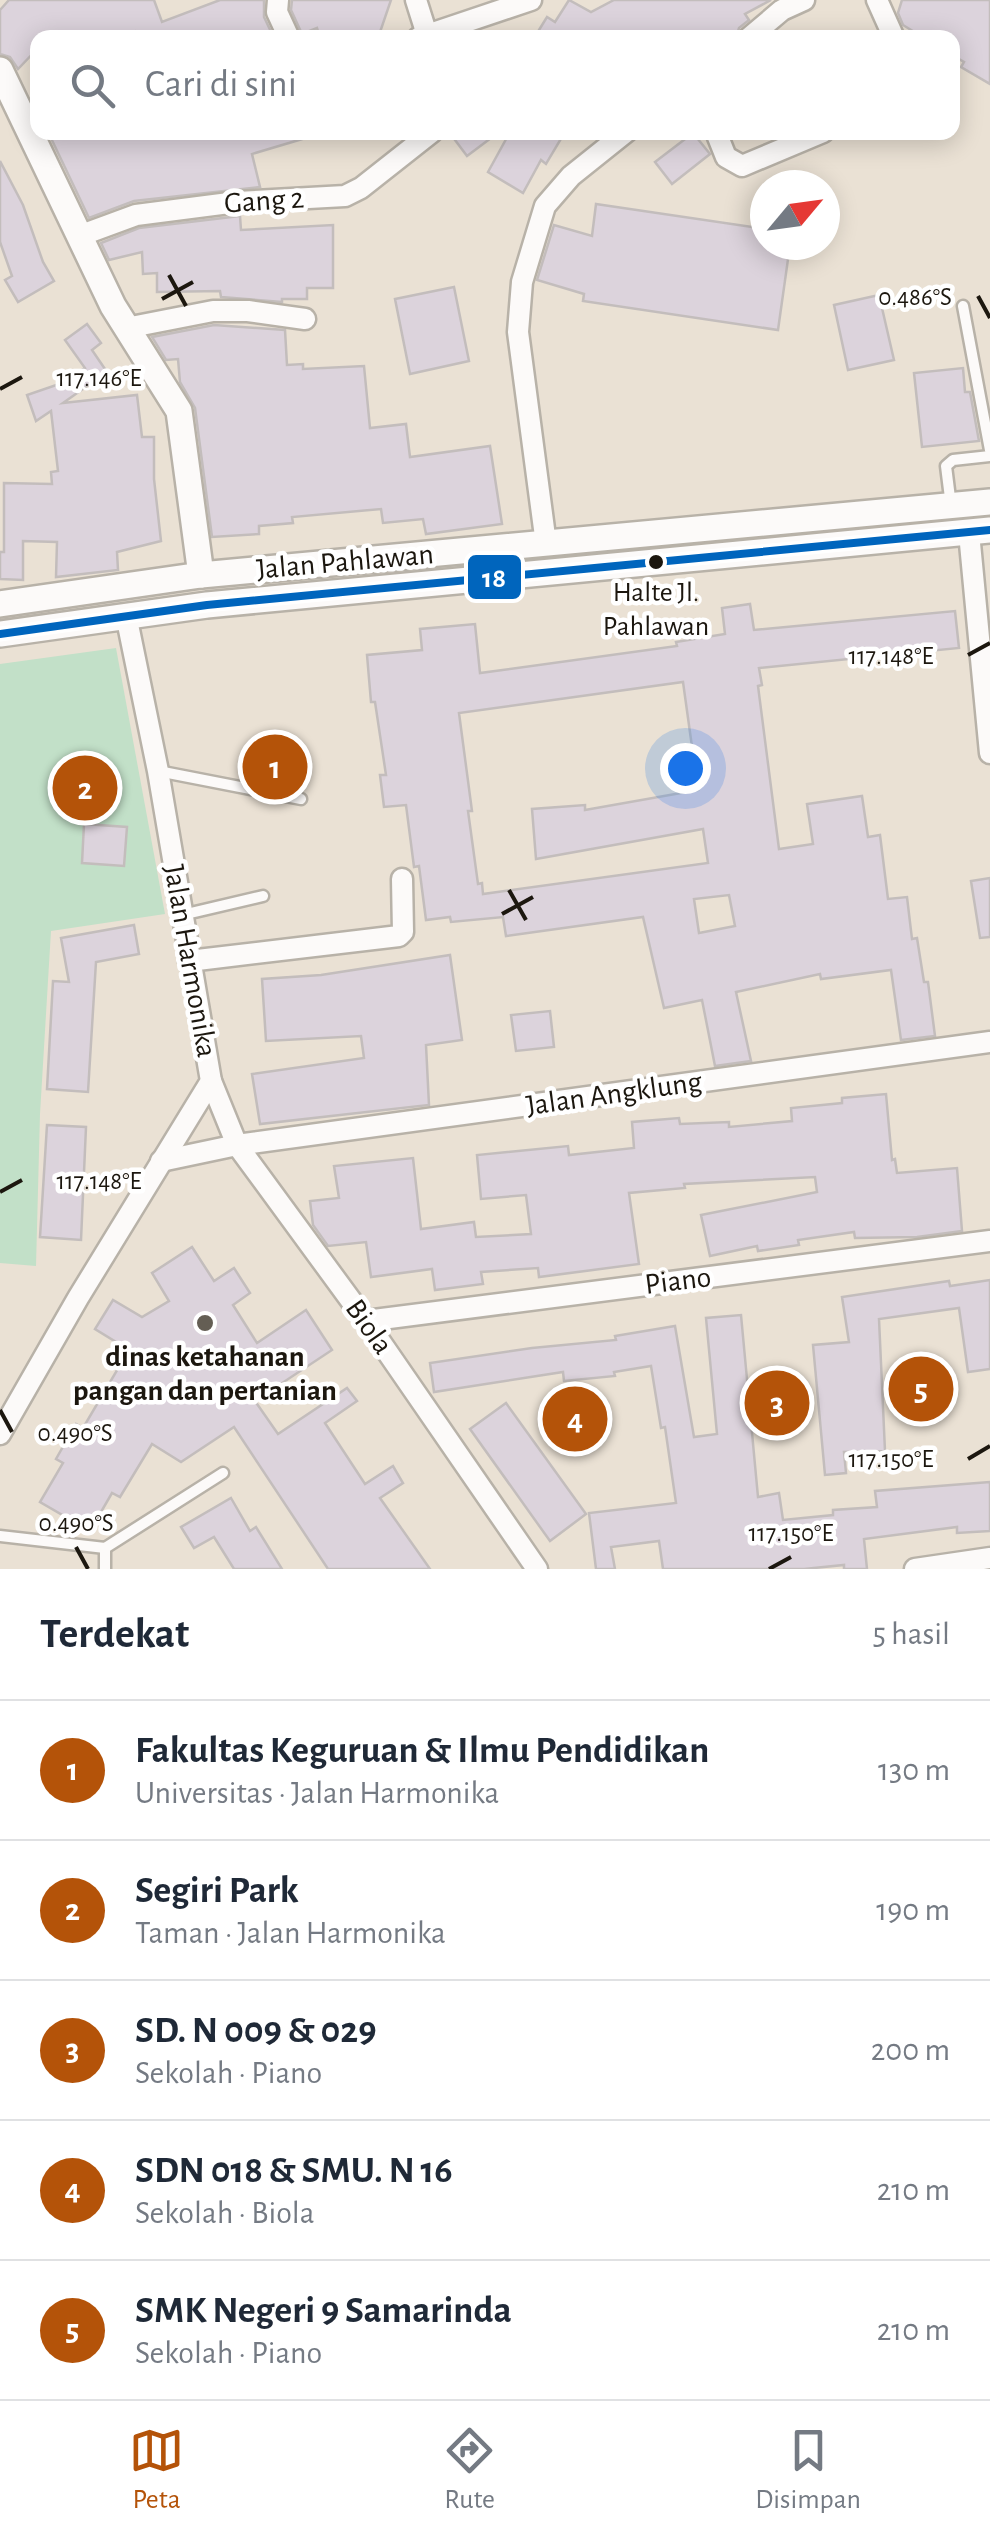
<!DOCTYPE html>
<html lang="id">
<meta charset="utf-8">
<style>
:root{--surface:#fff;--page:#f2f2f3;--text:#1f2937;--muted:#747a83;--line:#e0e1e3;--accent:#b45309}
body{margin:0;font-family:"Alegreya Sans",sans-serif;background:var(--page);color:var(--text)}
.compass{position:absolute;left:750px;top:170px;width:90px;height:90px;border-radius:50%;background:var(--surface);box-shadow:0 5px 25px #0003;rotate:61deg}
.you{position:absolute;left:685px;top:768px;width:35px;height:35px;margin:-25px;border:8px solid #fff;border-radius:50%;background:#1a73e8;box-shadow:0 0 0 15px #1a73e833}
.badge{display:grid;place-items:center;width:65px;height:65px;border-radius:50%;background:var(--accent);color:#fff;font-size:32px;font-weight:700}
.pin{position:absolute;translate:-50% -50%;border:5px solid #fff;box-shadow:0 2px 10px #0006}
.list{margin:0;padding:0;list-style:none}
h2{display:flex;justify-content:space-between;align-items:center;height:130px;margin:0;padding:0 40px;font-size:42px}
h2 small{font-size:32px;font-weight:400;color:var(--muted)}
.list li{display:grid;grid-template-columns:65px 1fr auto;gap:30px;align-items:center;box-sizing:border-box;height:140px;padding:0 40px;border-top:2px solid var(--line)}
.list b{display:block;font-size:38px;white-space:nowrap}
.list p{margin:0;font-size:32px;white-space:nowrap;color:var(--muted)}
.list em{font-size:32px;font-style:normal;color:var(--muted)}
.icon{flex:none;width:55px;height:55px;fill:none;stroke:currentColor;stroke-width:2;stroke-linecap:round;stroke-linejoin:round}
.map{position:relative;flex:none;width:990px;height:1569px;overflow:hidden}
.search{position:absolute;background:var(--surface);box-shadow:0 5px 25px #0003;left:30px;right:30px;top:30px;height:110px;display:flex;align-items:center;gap:25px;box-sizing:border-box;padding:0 35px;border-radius:20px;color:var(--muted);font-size:38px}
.sheet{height:830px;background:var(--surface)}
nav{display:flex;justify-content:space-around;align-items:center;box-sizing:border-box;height:140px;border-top:2px solid var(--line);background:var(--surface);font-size:28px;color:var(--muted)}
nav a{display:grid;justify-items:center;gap:5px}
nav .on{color:var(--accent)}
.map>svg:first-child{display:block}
.green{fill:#c2e0c8}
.building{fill:#dcd3dc;stroke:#c3bdbc;stroke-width:2.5;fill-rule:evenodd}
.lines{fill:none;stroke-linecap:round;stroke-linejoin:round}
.service-casing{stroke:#b8b2a8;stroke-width:15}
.minor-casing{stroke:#b8b2a8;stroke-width:25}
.tertiary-casing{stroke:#b8b2a8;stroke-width:30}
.service{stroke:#fcfaf9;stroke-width:10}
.minor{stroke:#fcfaf9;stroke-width:20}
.tertiary{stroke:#fcfaf9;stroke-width:25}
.bus-1-casing{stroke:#fff;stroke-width:15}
.bus-1{stroke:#0065bd;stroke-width:8}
.ticks{fill:none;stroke:#1c170f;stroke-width:4}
.bus-dot{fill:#1c170f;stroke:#fff;stroke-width:4}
.poi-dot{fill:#645e54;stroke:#fff;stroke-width:4}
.labels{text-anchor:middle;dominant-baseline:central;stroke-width:9;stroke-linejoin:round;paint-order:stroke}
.bus-label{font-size:28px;fill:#1c170f;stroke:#fff}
.street-label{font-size:30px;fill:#1c170f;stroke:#fff}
.poi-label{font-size:30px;font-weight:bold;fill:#1c170f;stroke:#fff}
.ticks-label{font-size:25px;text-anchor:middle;fill:#1c170f;stroke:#fff;stroke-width:9;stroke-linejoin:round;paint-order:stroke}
.line-badge{stroke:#fff;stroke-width:4}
.badge-label{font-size:28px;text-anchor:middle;font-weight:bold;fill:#fff}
</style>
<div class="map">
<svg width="990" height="1569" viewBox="0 0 990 1569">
<rect width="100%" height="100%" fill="#eae1d4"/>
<!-- green -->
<polygon class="green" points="116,648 165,914 51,931 40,1114 36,1266 0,1263 0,664"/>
<!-- building -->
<g class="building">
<polygon points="9,0 154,0 162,22 220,0 264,0 264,17 274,38 126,38 136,31 119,38 38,38 38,48 18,69 10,57 0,54 0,10"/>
<polygon points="292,0 391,0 378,38 320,38 317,28 302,34 291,10"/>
<polygon points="569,0 591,12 614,0 771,0 745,14 749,20 739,28 736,38 534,38 547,17 555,22"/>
<polygon points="902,0 990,0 990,84 961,67 964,62 952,55 952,38 924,38 903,25 898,13"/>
<polygon points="58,132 70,132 73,138 87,132 172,132 174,138 195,132 309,132 309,137 252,154 260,187 134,201 89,218 50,136"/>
<polygon points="449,132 499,132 467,156"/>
<polygon points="510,132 565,132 546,164 541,160 523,193 488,172"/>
<polygon points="693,133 710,154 672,184 655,162"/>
<polygon points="0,161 23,205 43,262 54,281 18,302 5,280 12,276 0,242"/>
<polygon points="596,204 765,229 765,245 790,245 778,330 583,301 584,294 537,280 554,225 592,236"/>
<polygon points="240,216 241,230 333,225 333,288 307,288 307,299 282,299 282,302 221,297 220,291 157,292 157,273 143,274 142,252 109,260 101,243 139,228"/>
<polygon points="454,287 469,361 410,374 395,299"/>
<polygon points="879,295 894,360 848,370 834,305"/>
<polygon points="87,324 101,343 92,350 107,372 63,403 137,395 142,437 154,437 154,479 161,541 117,552 118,570 56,577 57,542 23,541 23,580 0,579 0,552 4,552 4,483 52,484 51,472 58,471 51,411 36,421 27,395 65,382 86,379 80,371 85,368 65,340"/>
<polygon points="214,325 285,330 287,365 303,364 303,369 364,366 370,428 406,424 410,457 490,446 502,524 426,534 423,519 383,523 381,509 292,517 293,523 259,526 259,534 212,537 195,408 180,382 178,359 166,360 152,337"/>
<polygon points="963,368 965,392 970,392 979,441 922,447 914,373"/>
<path d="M750 604 754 630 955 611 959 648 759 668 762 685 758 686 779 849 813 844 807 804 862 796 868 837 880 835 888 899 907 897 912 939 917 938 924 982H928L935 1036 901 1040 891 970 821 979 820 974 736 992 751 1061 715 1066 702 1000 664 1008 643 917 506 936 503 917 451 922 450 917 426 920 419 866 414 867 406 805 384 807 380 775H386L375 702H371L367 655 422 650 420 629 475 624 480 673 677 646 676 642 725 634 722 608ZM683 682 698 790 585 810V805L532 809 536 859 703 829 708 863 483 894 482 883 478 884 468 811H472L459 713ZM729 895 735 926 699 933 694 899Z"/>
<polygon points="84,824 127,827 124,866 82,863"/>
<polygon points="990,878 990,937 980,938 971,881"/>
<polygon points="134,925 139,954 96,962 88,1092 47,1089 53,981 69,982 61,938"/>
<polygon points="450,955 462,1040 426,1045 429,1105 260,1124 252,1074 364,1058 361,1036 266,1041 262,979 321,975"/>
<polygon points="550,1011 554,1047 516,1051 511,1015"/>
<polygon points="886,1094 892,1160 895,1159 897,1173 957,1168 962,1231 917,1237 855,1238 854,1232 798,1240 799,1245 758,1251 757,1246 710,1256 701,1215 817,1192 815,1177 684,1184 685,1188 629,1193 639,1264 539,1277 538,1268 481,1272 483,1284 435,1290 432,1269 371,1277 366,1242 328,1246 313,1225 310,1201 339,1198 334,1166 413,1158 421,1229 474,1222 476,1237 531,1234 526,1195 481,1199 477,1155 568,1146 569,1155 634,1148 632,1122 679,1118 680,1124 729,1122 729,1127 792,1121 791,1108 842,1103 842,1098"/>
<polygon points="47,1125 86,1127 81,1240 40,1237"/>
<polygon points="192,1247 214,1281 234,1268 250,1293 233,1305 257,1343 306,1310 332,1350 255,1401 278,1434 347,1388 357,1401 325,1423 365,1484 393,1466 403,1483 380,1498 430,1569 328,1569 234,1427 181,1462 152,1444 120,1497 112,1493 90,1531 40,1502 63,1463 56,1459 76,1424 83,1428 129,1350 95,1329 113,1300 142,1317 169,1301 152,1273"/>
<polygon points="990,1280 990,1369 968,1372 959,1308 879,1319 885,1451 844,1452 846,1473 825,1475 813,1345 849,1342 842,1297 949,1281 950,1286"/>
<polygon points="741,1315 758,1497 779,1493 783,1520 833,1515 833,1510 877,1507 875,1491 990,1482 990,1531 957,1533 957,1527 864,1539 867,1569 844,1569 844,1565 804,1569 663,1569 659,1541 611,1547 615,1569 596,1569 589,1513 676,1503 665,1427 661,1428 651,1366 614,1372 615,1376 564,1381 563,1372 434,1392 430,1363 532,1348 616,1340 615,1336 675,1326 694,1437 717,1434 706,1318"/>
<polygon points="506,1403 586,1514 550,1541 470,1429"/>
<polygon points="231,1498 250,1531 256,1527 282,1569 234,1569 214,1537 194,1548 181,1527"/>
</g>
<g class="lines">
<defs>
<g id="service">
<polyline points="963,306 990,450"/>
<polyline points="951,506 946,466 953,460 990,456"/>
<polyline points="158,771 301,799"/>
<polyline points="182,915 263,896"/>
<polyline points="0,1536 105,1548 105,1569"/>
<polyline points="105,1548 223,1473"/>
</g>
<g id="minor">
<polyline points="278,0 277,12 289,38"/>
<polyline points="416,0 428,38"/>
<polyline points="877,0 894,38"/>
<polyline points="418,38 531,0"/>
<polyline points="749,38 782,10 804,0"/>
<polyline points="716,132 726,157 742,166 823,132"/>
<polyline points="79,236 136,215 237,202 345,196 361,188 432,132"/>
<polyline points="126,328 213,311 248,311 305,319"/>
<polyline points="969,533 990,753"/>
<polyline points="546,544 518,332 522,282 545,206 571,176 626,132"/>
<polyline points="189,961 399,936 403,932 402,879"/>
<polyline points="211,1081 237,1145 366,1321 537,1569"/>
<polyline points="161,1161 237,1145 990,1042"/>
<polyline points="366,1321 990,1241"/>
<polyline points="0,1434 78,1298 211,1081 158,771 126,615"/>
<polyline points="915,1569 990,1558"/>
</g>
<g id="tertiary">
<polyline points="0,70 113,306 179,411 201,575"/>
<polyline points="0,604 201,575 990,502"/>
<polyline points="0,634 207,605 990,530"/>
</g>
</defs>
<!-- service casing -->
<use href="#service" class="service-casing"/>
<!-- minor casing -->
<use href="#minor" class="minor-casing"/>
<!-- tertiary casing -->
<use href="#tertiary" class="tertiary-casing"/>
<!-- service -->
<use href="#service" class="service"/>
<!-- minor -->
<use href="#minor" class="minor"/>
<!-- tertiary -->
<use href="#tertiary" class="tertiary"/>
<defs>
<polyline id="bus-1" points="0,634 207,605 990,530"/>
</defs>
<!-- bus-1 casing -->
<use href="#bus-1" class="bus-1-casing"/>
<!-- bus-1 -->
<use href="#bus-1" class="bus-1"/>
</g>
<!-- ticks -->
<path class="ticks" d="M169 275 186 306M978 296 990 318M162 299 193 282M0 389 22 377M968 655 990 643M509 890 526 920M502 914 533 897M0 1192 22 1180M0 1410 12 1432M968 1459 990 1446M76 1547 88 1569M769 1569 791 1557"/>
<!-- markers -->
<circle class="bus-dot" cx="656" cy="562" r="9"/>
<circle class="poi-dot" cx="205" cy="1323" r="10"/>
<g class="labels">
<!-- bus labels -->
<g class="bus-label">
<text x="656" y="593">Halte Jl.<tspan x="656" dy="34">Pahlawan</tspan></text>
</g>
<!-- street labels -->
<g class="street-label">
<text transform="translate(264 201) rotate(-4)">Gang 2</text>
<text transform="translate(345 562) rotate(-5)">Jalan Pahlawan</text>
<text transform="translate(190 961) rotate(80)">Jalan Harmonika</text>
<text transform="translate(614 1094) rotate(-8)">Jalan Angklung</text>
<text transform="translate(678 1281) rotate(-7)">Piano</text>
<text transform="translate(369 1327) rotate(55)">Biola</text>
</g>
<!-- poi labels -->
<g class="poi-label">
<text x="205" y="1357">dinas ketahanan<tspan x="205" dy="34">pangan dan pertanian</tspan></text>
</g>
</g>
<g class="ticks-label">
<text x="915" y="305">0.486°S</text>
<text x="99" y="386">117.146°E</text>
<text x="891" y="664">117.148°E</text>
<text x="99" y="1189">117.148°E</text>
<text x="75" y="1441">0.490°S</text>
<text x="891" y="1467">117.150°E</text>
<text x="76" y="1531">0.490°S</text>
<text x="791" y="1541">117.150°E</text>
</g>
<rect class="line-badge" x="466" y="553" width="57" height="48" rx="10" fill="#0065bd"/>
<g class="badge-label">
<text x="494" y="587">18</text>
</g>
</svg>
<svg class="compass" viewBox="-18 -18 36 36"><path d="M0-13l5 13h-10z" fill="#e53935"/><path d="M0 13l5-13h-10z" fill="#747a83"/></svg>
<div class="you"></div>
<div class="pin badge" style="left:275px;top:767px">1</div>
<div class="pin badge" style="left:85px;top:788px">2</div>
<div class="pin badge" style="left:777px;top:1403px">3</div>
<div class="pin badge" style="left:575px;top:1419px">4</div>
<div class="pin badge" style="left:921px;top:1389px">5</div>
<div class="search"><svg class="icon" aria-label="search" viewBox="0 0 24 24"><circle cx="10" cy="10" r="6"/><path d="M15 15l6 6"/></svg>Cari di sini</div>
</div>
<section class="sheet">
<h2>Terdekat<small>5 hasil</small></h2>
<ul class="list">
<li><span class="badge">1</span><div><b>Fakultas Keguruan &amp; Ilmu Pendidikan</b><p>Universitas · Jalan Harmonika</p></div><em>130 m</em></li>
<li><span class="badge">2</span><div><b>Segiri Park</b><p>Taman · Jalan Harmonika</p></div><em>190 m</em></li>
<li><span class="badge">3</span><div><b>SD. N 009 &amp; 029</b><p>Sekolah · Piano</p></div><em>200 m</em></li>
<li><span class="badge">4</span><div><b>SDN 018 &amp; SMU. N 16</b><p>Sekolah · Biola</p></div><em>210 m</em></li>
<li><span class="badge">5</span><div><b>SMK Negeri 9 Samarinda</b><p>Sekolah · Piano</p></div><em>210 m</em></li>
</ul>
</section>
<nav>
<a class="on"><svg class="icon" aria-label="map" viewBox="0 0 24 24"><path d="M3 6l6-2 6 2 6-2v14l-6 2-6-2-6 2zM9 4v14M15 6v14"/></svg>Peta</a>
<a><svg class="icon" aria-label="directions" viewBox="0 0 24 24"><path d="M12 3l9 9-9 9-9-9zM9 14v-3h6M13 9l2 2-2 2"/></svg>Rute</a>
<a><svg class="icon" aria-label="saved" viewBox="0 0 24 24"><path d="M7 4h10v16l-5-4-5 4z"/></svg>Disimpan</a>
</nav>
